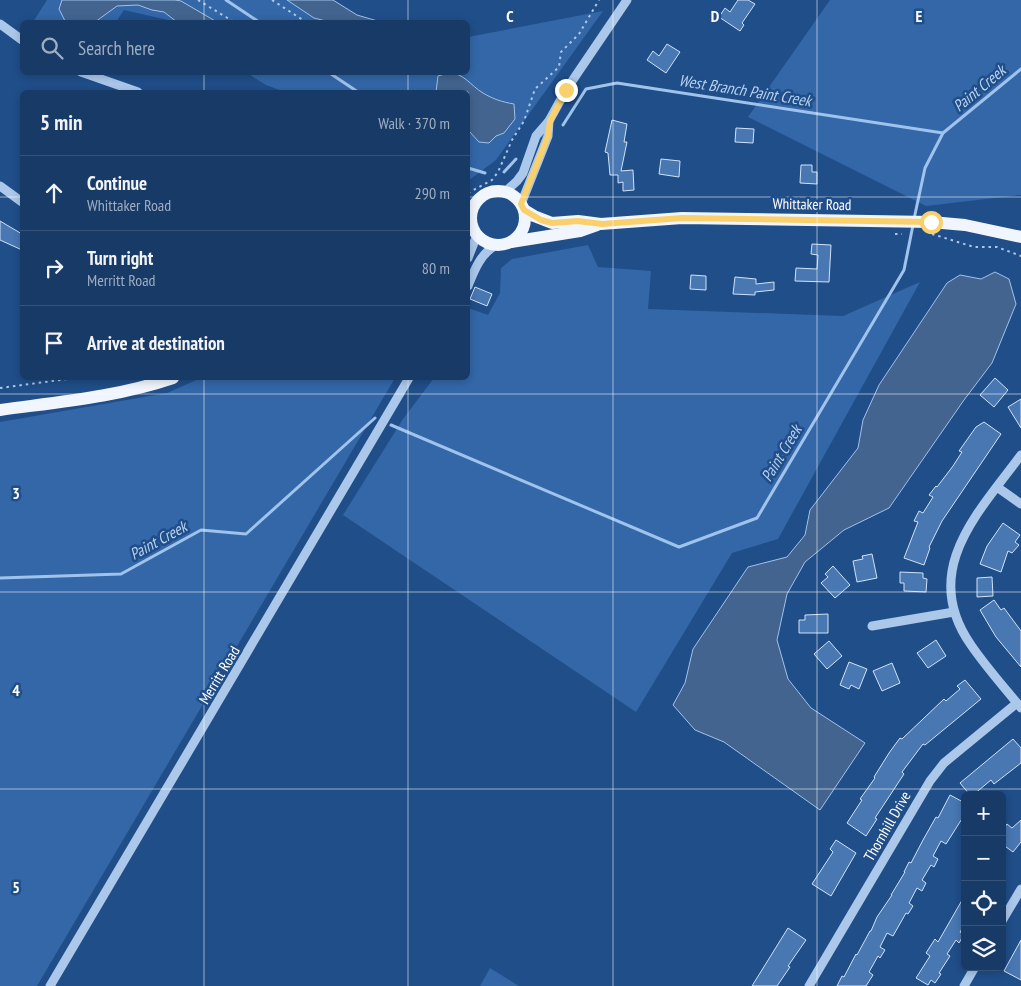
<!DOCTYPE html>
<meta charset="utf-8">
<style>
:root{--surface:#183a67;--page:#254570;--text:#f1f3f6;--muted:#9fadc0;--line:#36547b}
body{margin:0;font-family:"PT Sans Narrow",sans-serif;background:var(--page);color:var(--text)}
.controls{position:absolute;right:15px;bottom:15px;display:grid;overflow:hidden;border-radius:8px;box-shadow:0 2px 8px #0003}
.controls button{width:45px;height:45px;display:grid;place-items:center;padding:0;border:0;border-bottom:1px solid var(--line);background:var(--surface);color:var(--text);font:25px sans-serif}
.stop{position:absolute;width:15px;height:15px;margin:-11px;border:4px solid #f9d06b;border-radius:50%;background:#fff}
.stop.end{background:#f9d06b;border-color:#fff;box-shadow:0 1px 5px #0008}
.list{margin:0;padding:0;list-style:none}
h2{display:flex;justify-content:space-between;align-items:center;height:65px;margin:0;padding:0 20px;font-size:21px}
h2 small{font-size:16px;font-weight:400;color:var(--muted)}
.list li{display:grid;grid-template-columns:32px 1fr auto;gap:15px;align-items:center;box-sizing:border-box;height:75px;padding:0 20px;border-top:1px solid var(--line)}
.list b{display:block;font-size:19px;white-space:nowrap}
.list p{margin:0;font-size:16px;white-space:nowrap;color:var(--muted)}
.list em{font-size:16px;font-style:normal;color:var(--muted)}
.icon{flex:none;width:28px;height:28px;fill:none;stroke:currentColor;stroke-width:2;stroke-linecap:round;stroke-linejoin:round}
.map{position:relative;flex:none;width:1021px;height:986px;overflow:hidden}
.search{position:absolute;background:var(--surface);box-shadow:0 2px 8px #0003;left:20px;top:20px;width:450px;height:55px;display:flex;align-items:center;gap:12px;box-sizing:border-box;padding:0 18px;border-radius:8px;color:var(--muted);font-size:19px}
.panel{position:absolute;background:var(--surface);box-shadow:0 2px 8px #0003;left:20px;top:90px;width:450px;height:290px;border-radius:8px}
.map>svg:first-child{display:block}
.green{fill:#3367a7}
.water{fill:#43648f;stroke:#9fc3ec}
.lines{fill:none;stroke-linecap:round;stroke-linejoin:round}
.stream{stroke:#9fc3ec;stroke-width:3}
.building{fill:#4877b2;stroke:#d0e2f8}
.path{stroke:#abc8eb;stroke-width:2;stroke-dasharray:2.5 4;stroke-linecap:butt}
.minor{stroke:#abc8eb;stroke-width:9}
.major{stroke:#f0f5fe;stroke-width:12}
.route{stroke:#f9d06b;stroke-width:6}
.grid{fill:none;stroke:#fff;stroke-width:1;stroke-opacity:0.55}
.labels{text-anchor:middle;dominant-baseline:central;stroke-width:5;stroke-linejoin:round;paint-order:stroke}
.street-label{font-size:15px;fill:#fff;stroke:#204e89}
.water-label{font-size:16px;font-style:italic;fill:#b7d2f2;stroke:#204e89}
.grid-label{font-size:16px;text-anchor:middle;font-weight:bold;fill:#fff;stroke:#204e89;stroke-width:5;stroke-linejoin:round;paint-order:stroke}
</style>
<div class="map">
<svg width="1021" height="986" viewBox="0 0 1021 986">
<rect width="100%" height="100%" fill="#204e89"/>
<!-- green -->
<g class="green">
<polygon points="47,0 333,0 357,15 381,22 172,22 168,20 124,10 116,22 33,22"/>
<polygon points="830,0 1021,0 1021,195 926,206 748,117"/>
<polygon points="603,11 496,160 468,181 468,92 285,92 266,85 247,73 468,72 468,37"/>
<polygon points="588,245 598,267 651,271 648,309 843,316 920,282 778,539 732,553 636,712 343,515 403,419 434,378 468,378 468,308 488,315 500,293 501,268 512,259"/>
<polygon points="201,378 395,378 37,986 0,986 0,422 167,393"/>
<polygon points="490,968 519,986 480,986"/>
</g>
<!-- water -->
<g class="water">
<polygon points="62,0 175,0 181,1 217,22 177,22 164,12 152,10 138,5 117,6 95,22 68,22 65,21 59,9"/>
<polygon points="287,0 333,0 357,15 381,22 330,22 314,18"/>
<path d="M448 73C463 72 471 86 483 93 493 99 502 102 514 104L515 119 504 133 496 136 489 143 479 142 469 131 468 92H436L438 76Z"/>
<polygon points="995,272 1009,279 1016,304 992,363 964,400 889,508 844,530 805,562 787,594 777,640 788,679 811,708 865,743 820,810 724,742 695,730 673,705 685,683 693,649 748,567 787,557 805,535 810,510 858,448 863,420 879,385 947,283 960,275 981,279"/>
</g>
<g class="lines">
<!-- stream -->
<g class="stream">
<polyline points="226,0 259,22"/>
<polyline points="328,72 358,92"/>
<polyline points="563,125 586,89 617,83 943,133"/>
<polyline points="468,168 485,173"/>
<polyline points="504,172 516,159"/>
<polyline points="914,219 925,168 943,133 1021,69"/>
<polyline points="391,425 679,547 757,518 904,270 913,225"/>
<polyline points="0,578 121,574 201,530 246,534 375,418"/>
</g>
</g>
<!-- building -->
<g class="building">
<polygon points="738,0 748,0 755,4 742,23 744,25 740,31 719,17 725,8 730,12"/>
<polygon points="667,44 680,52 666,73 647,60 653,51 659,56"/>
<polygon points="612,120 627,124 624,142 627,142 621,171 633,170 634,190 623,191 623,182 618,183 618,175 610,175 608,153 605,152"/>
<polygon points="736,128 754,129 753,143 735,142"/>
<polygon points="661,159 680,161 679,177 659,174"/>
<polygon points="801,165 812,165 812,172 817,172 817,184 800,183"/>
<polygon points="0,221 22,234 22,250 0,240"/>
<polygon points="812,244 831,245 829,282 795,281 796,268 817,269 818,255 811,254"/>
<polygon points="691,275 706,276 706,290 690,289"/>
<polygon points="735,277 756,279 756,284 774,282 774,290 755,292 755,295 733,294"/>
<polygon points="475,287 492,294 487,306 470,299"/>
<polygon points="995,378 1008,390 994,407 980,395"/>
<polygon points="1021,399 1021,428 1008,407"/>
<polygon points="984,422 1001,434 942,521 929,547 930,548 924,565 904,558 918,522 914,521 919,511 923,513 933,497 929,495 936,486 937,487 953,466 962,452 959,451 976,427"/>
<polygon points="1003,523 1020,535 1015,542 1019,545 1012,553 1008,551 1001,572 980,564 987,546"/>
<polygon points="872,554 877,578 857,582 853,561 863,559 862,556"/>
<polygon points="833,566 850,585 835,598 821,583 828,577 825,574"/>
<polygon points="900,572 923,573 923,578 927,579 926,592 904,591 904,583 900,583"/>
<polygon points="992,577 993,596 977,597 977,578"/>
<polygon points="994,600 1001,610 1004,608 1021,631 1021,667 996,637 980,610"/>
<polygon points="828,614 828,633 799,633 799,620 805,620 805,615"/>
<polygon points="936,640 946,656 928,668 917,653"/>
<polygon points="829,641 842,656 827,669 814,654"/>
<polygon points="849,662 867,669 859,689 851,685 849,689 840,685"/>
<polygon points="892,663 900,683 882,691 873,671"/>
<polygon points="965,680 981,699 925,745 923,744 902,772 904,774 875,818 877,819 866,836 847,823 862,800 860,799 875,778 874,777 889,753 900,738 902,739 944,699 946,701 960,689 957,686"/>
<polygon points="1013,739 1021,748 1021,763 994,784 991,780 973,795 970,795 960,783"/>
<polygon points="950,795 965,803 965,814 946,844 941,841 933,856 938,859 934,867 931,865 922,880 926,883 922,891 917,888 909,903 913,906 908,914 906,913 893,936 887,933 880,947 885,950 880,958 878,956 869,972 873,975 866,986 837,986 842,976 844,977 856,954 857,955 870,931 871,931 877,917 892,895 891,895 905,872 904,872 909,862 911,863 923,840 936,817 938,818"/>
<polygon points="1021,820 1021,842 1013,852 1002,844 1002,831 1007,824 1012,828"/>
<polygon points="836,840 856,853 831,896 812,884 833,852 830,849"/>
<polygon points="965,895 965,924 960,932 964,934 959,943 956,940 947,954 950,956 939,973 941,974 935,983 931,980 928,985 916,978 930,956 926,953 935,939 938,942"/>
<polygon points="788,928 806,940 788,966 790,967 777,986 752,986"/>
<polygon points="1021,940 1021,980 1004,971"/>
</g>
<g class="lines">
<!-- path -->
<g class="path">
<polyline points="198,0 234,22"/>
<polyline points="272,0 306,22"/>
<polyline points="468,193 492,180 498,172 512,140 524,121 535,89 559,67 561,52 579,34 599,0"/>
<polyline points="895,234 902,234"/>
<polyline points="932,234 974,247 997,247 1021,256"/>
<polyline points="0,388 75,378"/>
</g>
<!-- minor -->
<g class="minor">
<polyline points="0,24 22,40"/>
<polyline points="81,72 138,92"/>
<polyline points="0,186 22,202"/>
<polyline points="505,192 517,181 523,173 536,136 549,121 566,90 627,0"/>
<polyline points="521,204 548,136 549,121"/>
<polyline points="468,258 477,235"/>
<path d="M468 286C474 271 480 254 496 245"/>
<path d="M1021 455C978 513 919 571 971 645 986 667 1004 687 1021 708"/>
<polyline points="997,487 1021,504"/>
<polyline points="872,626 954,612"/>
<polyline points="1002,921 1021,889"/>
<polyline points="50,986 409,378"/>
<polyline points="809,986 930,781 944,763 1017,703"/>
<polyline points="964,986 975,967"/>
</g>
<!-- major -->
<g class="major">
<circle cx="498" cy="218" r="27"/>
<polyline points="524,210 534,216 552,223 578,221 601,224 682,218 931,222 965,225 1021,237"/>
<polyline points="511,242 580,231 597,225"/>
<path d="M0 410C58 402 117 397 173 378"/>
</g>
</g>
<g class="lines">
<!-- route -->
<polyline class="route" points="566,90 550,121 548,136 521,204 524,210 541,220 552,223 578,221 602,224 682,218 931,222"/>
</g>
<!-- grid -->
<path class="grid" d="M204 0V22M408 0V22M613 0V986M817 0V986M204 72V92M408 72V92M0 197H22M468 197H1021M204 378V986M408 378V986M0 394H1021M0 592H1021M0 789H1021"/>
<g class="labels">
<!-- street labels -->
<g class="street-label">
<text transform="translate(812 204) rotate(1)">Whittaker Road</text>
<text transform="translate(219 675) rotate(-59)">Merritt Road</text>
<text transform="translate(887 826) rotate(-60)">Thornhill Drive</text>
</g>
<!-- water labels -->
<g class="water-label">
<text transform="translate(979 88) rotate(-40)">Paint Creek</text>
<text transform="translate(745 90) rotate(9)">West Branch Paint Creek</text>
<text transform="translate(781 453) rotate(-59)">Paint Creek</text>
<text transform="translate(158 540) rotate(-29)">Paint Creek</text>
</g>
</g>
<g class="grid-label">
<text x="510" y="22">C</text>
<text x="715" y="22">D</text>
<text x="919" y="22">E</text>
<text x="16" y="499">3</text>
<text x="16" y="696">4</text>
<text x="16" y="893">5</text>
</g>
</svg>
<div class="controls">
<button>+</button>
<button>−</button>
<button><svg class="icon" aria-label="locate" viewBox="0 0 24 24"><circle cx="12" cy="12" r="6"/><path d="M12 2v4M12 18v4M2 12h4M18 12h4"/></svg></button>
<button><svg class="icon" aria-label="layers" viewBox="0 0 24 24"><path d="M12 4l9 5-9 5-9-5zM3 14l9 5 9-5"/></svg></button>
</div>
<div class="stop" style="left:931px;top:222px"></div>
<div class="stop end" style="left:566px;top:90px"></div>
<div class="search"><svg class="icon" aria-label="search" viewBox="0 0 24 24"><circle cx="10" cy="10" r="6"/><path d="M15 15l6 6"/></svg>Search here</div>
<section class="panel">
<h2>5 min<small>Walk · 370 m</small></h2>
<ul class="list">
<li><svg class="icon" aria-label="ahead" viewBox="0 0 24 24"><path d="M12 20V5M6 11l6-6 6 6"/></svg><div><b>Continue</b><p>Whittaker Road</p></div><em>290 m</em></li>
<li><svg class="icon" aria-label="right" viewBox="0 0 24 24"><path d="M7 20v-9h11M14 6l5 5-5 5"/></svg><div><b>Turn right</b><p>Merritt Road</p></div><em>80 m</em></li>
<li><svg class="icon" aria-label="arrive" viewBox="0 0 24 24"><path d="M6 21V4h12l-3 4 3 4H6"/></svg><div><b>Arrive at destination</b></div></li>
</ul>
</section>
</div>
